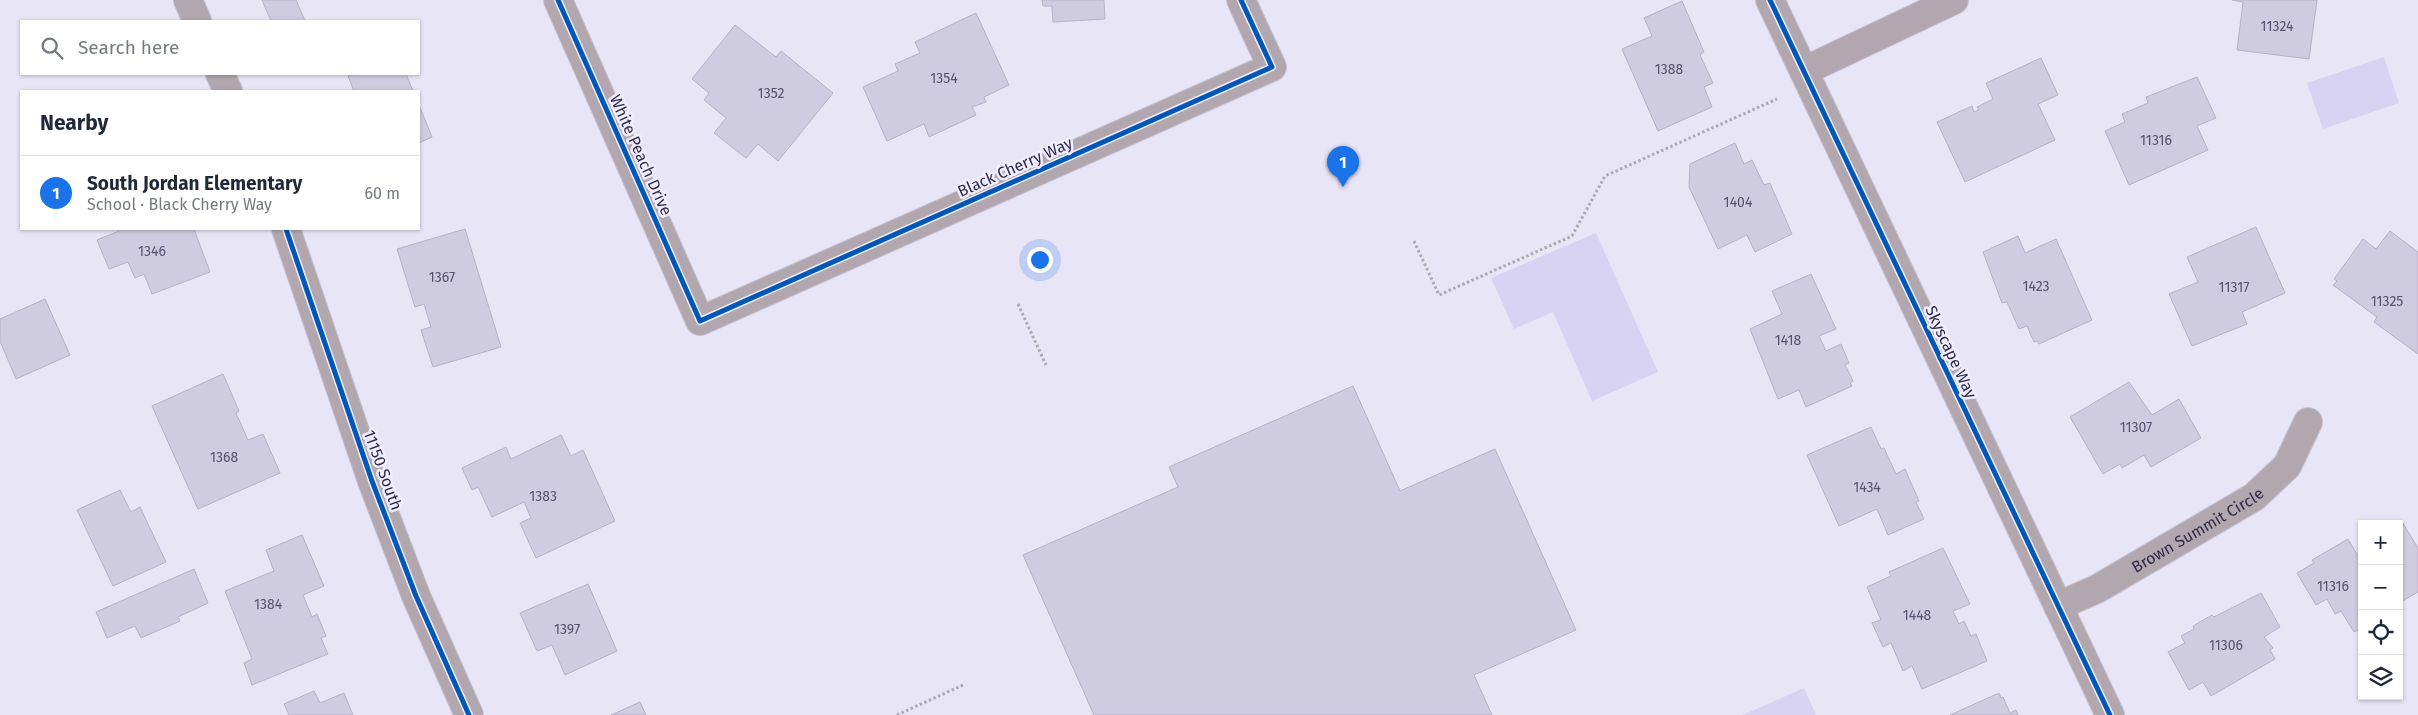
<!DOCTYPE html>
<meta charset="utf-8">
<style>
:root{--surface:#fff;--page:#f2f2f3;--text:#1f2937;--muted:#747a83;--line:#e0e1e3;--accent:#1a73e8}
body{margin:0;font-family:"Fira Sans",sans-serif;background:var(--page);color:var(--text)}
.controls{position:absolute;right:15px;bottom:15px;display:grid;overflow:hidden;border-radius:0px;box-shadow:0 1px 4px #0004}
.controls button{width:45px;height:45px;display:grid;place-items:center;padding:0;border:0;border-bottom:1px solid var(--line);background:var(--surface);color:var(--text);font:25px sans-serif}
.you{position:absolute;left:1039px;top:259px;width:18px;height:18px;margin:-12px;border:4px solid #fff;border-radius:50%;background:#1a73e8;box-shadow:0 0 0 8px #1a73e833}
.badge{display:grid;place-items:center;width:32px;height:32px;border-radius:50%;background:var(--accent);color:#fff;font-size:16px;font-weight:700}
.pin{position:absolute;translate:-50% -41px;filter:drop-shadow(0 1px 2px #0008)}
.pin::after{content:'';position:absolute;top:26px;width:18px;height:15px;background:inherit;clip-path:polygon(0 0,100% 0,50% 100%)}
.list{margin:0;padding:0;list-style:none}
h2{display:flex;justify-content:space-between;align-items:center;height:65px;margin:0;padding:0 20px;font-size:21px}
h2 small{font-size:16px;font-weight:400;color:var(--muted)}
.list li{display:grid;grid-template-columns:32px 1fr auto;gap:15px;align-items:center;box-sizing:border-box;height:75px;padding:0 20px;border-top:1px solid var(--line)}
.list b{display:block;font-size:19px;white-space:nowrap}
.list p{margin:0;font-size:16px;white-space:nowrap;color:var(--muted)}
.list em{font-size:16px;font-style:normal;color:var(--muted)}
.icon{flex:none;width:28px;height:28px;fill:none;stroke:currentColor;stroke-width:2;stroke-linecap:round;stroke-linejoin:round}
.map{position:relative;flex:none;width:2418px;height:715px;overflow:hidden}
.search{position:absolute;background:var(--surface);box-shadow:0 1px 4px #0004;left:20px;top:20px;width:400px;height:55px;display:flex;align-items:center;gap:12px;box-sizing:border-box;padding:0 18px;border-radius:0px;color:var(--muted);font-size:19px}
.panel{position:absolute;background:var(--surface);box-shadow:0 1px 4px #0004;left:20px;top:90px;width:400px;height:140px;border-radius:0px}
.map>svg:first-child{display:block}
.green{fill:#d8d2f3}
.building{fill:#cfcbe1;stroke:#b6b1c8}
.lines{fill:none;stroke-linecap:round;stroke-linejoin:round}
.street-casing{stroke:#c4c1d3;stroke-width:30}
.path{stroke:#afa8b0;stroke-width:3;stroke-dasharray:2.5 2.5;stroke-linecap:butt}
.street{stroke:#b2a7ae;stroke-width:28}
.cycleway-casing{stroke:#f0eefe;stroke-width:8}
.cycleway{stroke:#0057b8;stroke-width:5}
.labels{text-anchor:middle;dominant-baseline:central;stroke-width:5;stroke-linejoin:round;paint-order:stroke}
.number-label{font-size:14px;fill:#58536f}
.street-label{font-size:16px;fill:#312b49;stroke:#f0eefe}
</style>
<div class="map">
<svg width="2418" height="715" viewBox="0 0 2418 715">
<rect width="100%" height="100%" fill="#e8e5f7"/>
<!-- green -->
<g class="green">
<polygon points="2384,57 2399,103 2323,129 2307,83"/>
<polygon points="1596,233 1658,372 1592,401 1553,312 1514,329 1491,278"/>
<polygon points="1804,688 1816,715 1743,715"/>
</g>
<!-- building -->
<g class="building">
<polygon points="262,0 296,0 305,21 271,21"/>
<polygon points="1042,0 1104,0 1105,19 1053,22 1052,6 1043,6"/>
<polygon points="2232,0 2317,0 2309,59 2237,50 2243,2"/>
<polygon points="1682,1 1704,52 1700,55 1713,83 1704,87 1712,107 1658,131 1622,49 1652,36 1644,18"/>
<polygon points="976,13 1009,85 984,97 986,102 972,107 976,115 929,137 924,124 887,141 863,87 898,71 895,64 920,53 915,42"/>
<polygon points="735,25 776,57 781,51 833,93 778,161 758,144 746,158 714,133 726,118 704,100 709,93 692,79"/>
<polygon points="2041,58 2058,95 2038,104 2055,140 1965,182 1937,122 1972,106 1974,112 1979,110 1977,107 1993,99 1986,83"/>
<polygon points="355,74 406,74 413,91 354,91 348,76"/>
<polygon points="2197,77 2216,118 2197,126 2208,150 2129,185 2105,131 2125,122 2122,114 2148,103 2146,97"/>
<polygon points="419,105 432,137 419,143"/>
<polygon points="1735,143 1744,164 1752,160 1764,185 1770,183 1792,234 1755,252 1747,235 1718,249 1689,187 1690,164"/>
<polygon points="2256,227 2285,293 2242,312 2247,324 2192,346 2169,294 2198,282 2187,257"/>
<polygon points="118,229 194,229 210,272 152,294 144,274 135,278 128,262 109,269 97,240 119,231"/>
<polygon points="465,229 501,347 433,367 421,330 431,327 424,304 415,307 397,249"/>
<polygon points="2390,231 2418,252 2418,354 2374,322 2377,317 2333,285 2337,281 2334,279 2363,239 2376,249"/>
<polygon points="2018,236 2025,253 2056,239 2092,320 2039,344 2037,341 2034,342 2027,326 2019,329 2007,302 2002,303 1983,252"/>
<polygon points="1811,274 1836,329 1819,336 1826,351 1841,344 1849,363 1845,365 1853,381 1850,383 1852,386 1806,407 1799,390 1778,399 1750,329 1782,314 1772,291"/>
<polygon points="45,299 70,355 16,379 0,341 0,319"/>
<polygon points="223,374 239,411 236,413 248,440 263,434 280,473 198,509 152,406"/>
<polygon points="2129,382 2152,415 2179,399 2201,438 2151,467 2144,455 2122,468 2120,464 2103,474 2070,417"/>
<polygon points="1353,386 1400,491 1495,449 1576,630 1474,675 1492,715 1094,715 1023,555 1178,487 1169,467"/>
<polygon points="1871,427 1881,449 1884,448 1896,474 1905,469 1919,501 1916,502 1924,519 1888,535 1877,509 1839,526 1807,455"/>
<polygon points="561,435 571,456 583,450 615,521 536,558 520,523 531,518 524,502 492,517 478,487 472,490 462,468 506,447 511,459"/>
<polygon points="120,490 131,512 140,507 166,562 113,586 77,510"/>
<polygon points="2401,520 2418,548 2418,592 2399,603 2399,524 2395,524"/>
<polygon points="302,535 324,586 303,595 312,617 317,614 326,636 321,638 328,654 252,685 244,663 252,659 225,591 274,571 266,550"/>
<polygon points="2348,539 2358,556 2362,554 2362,628 2354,632 2341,611 2335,614 2327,599 2316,605 2297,573 2314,563 2312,560"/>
<polygon points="1943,548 1970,604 1953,611 1959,624 1964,621 1971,636 1976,634 1987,661 1922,689 1912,666 1903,671 1891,643 1883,647 1872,623 1881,620 1867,587 1891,576 1889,572"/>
<polygon points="194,569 208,603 178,617 180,621 141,638 135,626 107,638 96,612"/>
<polygon points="588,584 617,651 565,675 552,645 537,651 520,613"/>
<polygon points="2261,593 2280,627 2264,637 2273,648 2270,650 2275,659 2211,696 2203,682 2189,690 2168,652 2185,643 2181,636 2194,629 2193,626 2212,615 2214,617"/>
<polygon points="314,691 320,703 344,693 353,715 289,715 284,704"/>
<polygon points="1999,693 2001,698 2003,697 2010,713 2016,710 2018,715 1950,715"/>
<polygon points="640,702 646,715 611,715"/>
</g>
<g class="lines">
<defs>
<g id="street">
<polyline points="188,0 197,21"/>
<polyline points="558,0 700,321 1272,67 1241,0"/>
<polyline points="1770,0 2110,715"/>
<polyline points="1804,71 1954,0"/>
<polyline points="220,74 228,91"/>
<polyline points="286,229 372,481 416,596 469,715"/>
<path id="s1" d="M2058 606 2097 589 2254 497 2287 466 2308 422"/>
</g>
</defs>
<!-- street casing -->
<use href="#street" class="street-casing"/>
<!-- path -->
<g class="path">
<polyline points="1414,241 1439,295 1572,236 1605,176 1777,99"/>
<polyline points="1018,304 1046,365"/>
<polyline points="897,715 963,685"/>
</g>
<!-- street -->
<use href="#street" class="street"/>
<defs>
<g id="cycleway">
<polyline points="558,0 700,321 1272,67 1241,0"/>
<polyline points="1770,0 2110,715"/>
<polyline points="286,229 372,481 416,596 469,715"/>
</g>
</defs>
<!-- cycleway casing -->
<use href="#cycleway" class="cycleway-casing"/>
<!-- cycleway -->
<use href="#cycleway" class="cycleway"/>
</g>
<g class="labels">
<!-- number labels -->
<g class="number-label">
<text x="2277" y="26">11324</text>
<text x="1669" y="69">1388</text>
<text x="944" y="78">1354</text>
<text x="771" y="93">1352</text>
<text x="2156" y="140">11316</text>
<text x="1738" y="202">1404</text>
<text x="152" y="251">1346</text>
<text x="442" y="277">1367</text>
<text x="2036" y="286">1423</text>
<text x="2234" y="287">11317</text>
<text x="2387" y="301">11325</text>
<text x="1788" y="340">1418</text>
<text x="2136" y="427">11307</text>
<text x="224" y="457">1368</text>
<text x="1867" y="487">1434</text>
<text x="543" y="496">1383</text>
<text x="2333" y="586">11316</text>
<text x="268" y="604">1384</text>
<text x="1917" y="615">1448</text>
<text x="567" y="629">1397</text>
<text x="2226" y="645">11306</text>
</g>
<!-- street labels -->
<g class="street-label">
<text transform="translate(641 155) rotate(66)">White Peach Drive</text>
<text transform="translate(1015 167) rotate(-24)">Black Cherry Way</text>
<text transform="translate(1951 352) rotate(65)">Skyscape Way</text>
<text transform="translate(383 470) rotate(70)">11150 South</text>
<text stroke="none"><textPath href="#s1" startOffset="159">Brown Summit Circle</textPath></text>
</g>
</g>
</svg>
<div class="controls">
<button>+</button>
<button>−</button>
<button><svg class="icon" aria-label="locate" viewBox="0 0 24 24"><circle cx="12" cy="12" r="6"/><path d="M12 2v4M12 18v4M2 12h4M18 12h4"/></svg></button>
<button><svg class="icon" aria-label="layers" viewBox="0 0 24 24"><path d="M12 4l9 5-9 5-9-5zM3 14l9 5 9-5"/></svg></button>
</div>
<div class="you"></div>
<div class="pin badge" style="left:1343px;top:187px">1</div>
<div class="search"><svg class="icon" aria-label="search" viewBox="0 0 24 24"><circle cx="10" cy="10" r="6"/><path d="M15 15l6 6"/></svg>Search here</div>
<section class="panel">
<h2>Nearby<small></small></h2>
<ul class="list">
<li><span class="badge">1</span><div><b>South Jordan Elementary</b><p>School · Black Cherry Way</p></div><em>60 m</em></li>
</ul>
</section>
</div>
